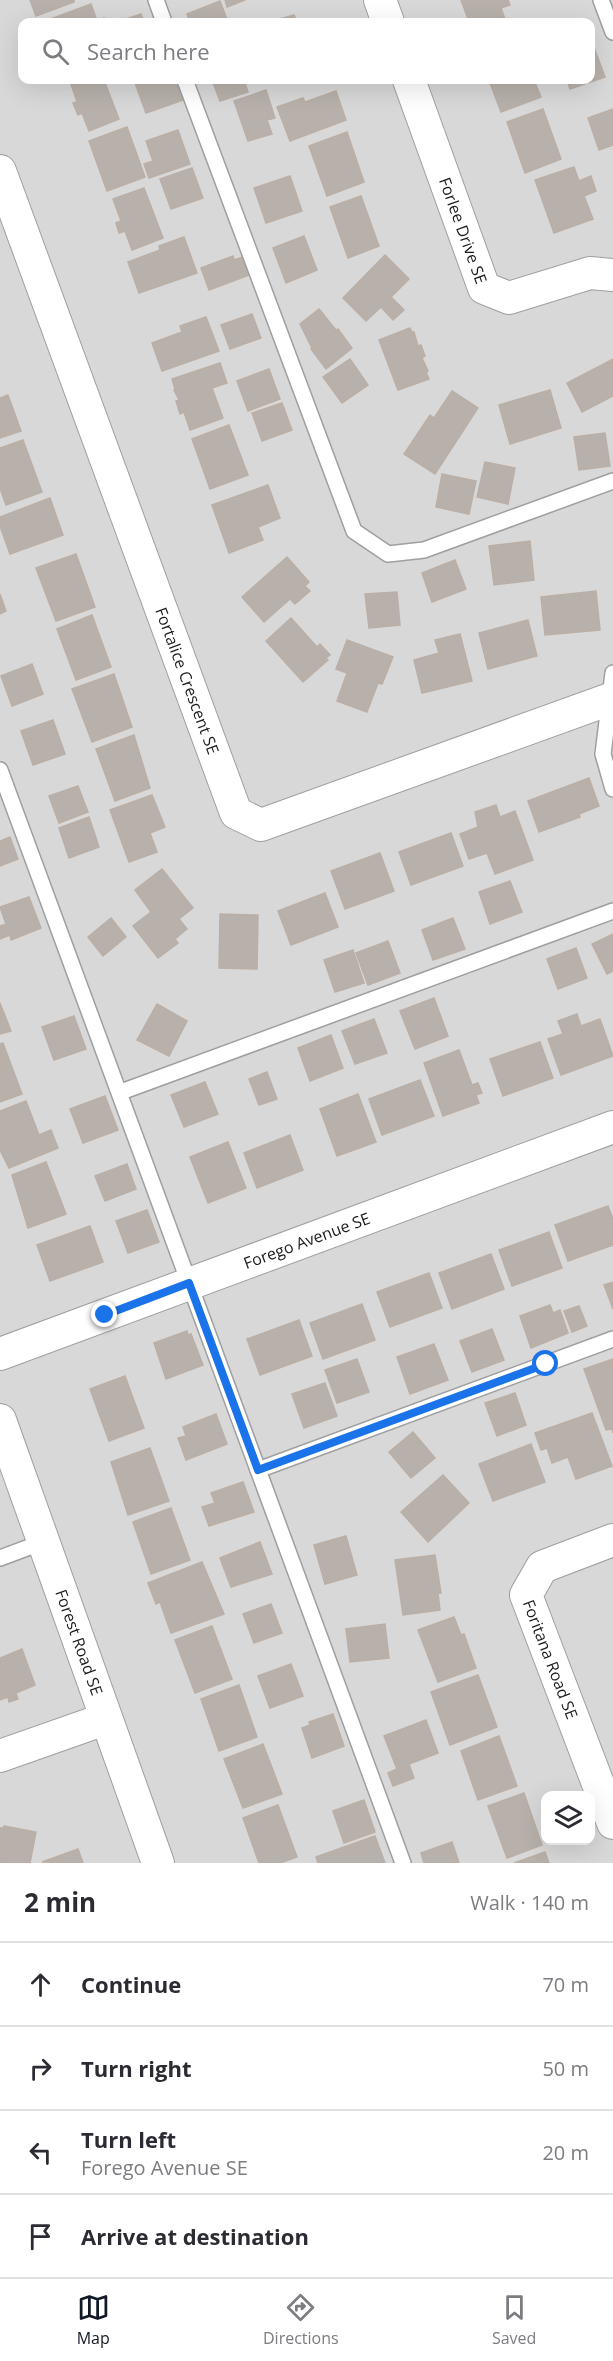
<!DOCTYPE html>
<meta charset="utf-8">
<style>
:root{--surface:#fff;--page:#f2f2f3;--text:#2b2b33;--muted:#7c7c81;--line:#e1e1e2;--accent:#111827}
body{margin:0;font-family:"Open Sans",sans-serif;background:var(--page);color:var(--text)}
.controls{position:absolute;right:18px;bottom:18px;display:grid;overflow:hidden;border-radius:12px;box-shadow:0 6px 24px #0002}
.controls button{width:54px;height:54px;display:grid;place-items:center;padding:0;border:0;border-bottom:2px solid var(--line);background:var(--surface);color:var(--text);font:30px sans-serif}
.stop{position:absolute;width:18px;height:18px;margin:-14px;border:4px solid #1a73e8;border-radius:50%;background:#fff}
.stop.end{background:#1a73e8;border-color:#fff;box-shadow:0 2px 6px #0008}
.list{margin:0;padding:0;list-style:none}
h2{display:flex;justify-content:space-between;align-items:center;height:78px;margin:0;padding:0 24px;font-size:26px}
h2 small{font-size:20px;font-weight:400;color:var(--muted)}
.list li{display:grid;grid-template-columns:39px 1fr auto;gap:18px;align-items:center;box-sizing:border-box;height:84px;padding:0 24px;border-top:2px solid var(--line)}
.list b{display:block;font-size:22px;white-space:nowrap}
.list p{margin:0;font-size:20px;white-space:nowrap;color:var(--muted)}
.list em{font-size:20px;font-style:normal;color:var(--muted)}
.icon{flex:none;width:33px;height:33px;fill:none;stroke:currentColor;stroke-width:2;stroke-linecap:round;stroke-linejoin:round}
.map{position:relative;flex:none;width:613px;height:1863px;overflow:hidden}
.search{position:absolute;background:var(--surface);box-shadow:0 6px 24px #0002;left:18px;right:18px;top:18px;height:66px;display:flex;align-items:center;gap:15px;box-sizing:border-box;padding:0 21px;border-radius:12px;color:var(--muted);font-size:22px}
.sheet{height:414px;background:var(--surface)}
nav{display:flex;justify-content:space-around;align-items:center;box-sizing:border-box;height:84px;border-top:2px solid var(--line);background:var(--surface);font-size:16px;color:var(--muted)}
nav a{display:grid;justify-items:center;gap:3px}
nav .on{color:var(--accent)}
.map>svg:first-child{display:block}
.residential{fill:#d9d8d8;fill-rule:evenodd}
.building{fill:#b8b1ab;stroke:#bbafa5;stroke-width:1.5}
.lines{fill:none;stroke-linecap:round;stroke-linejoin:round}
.service-casing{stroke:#9f9f9f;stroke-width:18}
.minor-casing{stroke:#9f9f9f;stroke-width:34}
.service{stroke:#fff;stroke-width:15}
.minor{stroke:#fff;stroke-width:32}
.route{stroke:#1a73e8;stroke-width:8}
.labels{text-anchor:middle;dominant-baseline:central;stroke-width:4.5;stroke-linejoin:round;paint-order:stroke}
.street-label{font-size:16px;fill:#1b1b1b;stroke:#fff}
</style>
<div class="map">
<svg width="613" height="1863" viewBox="0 0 613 1863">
<rect width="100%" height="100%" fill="#ebe8e1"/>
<!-- residential -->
<path class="residential" d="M0 0H613V1863H0ZM22 22H590V80H22ZM546 1796H590V1840H546Z"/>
<!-- building -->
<g class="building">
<polygon points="30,0 74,0 74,2 36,16"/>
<polygon points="225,0 245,0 227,7"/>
<polygon points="461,0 508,0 510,5 501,8 506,22 465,22 465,20 468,19"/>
<polygon points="220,1 228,22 190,22 187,14"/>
<polygon points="91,4 97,21 104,18 105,22 45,22 45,21"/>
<polygon points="141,14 144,22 117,22"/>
<polygon points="294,15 297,22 270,22"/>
<polygon points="593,45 605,77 570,89 567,80 590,80 590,46"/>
<polygon points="74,80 104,80 119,119 89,131 82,113 78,115 73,103 77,102 70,81"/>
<polygon points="134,80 175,80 183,100 146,113"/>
<polygon points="212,80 244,80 248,92 220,101"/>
<polygon points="489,80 534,80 541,97 501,112"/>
<polygon points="266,90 275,118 267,120 272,134 248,141 234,101"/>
<polygon points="336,91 346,120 290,141 277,107 303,98 305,102"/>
<polygon points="543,109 561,159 525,173 507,122"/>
<polygon points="613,109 613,145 599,150 588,118"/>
<polygon points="127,127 145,177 107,191 89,141"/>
<polygon points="178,130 190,164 149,178 144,164 153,161 146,141"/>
<polygon points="347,132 364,182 327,196 309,146"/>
<polygon points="574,167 579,181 591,176 596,191 584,196 593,219 554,233 535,180"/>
<polygon points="192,168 203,198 171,209 160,179"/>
<polygon points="290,176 302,211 266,223 254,188"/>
<polygon points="144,188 163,238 132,250 125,231 119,233 116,223 121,221 113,199"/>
<polygon points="361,196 379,246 348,258 330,207"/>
<polygon points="304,236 317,270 286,283 273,248"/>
<polygon points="184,237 197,273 139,293 128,262 160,250 159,246"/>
<polygon points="385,255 409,279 391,297 404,310 393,320 381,307 366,321 343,298"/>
<polygon points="233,256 234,260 243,257 249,275 209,290 201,268"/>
<polygon points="319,309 336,330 312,348 300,324"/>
<polygon points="252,314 261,338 230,349 221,325"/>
<polygon points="206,317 219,351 162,371 152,343 182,332 180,326"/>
<polygon points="410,328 412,332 414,332 418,346 421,345 425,356 422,358 428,371 426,372 429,379 398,390 379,340"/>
<polygon points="338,329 352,348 326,369 311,349"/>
<polygon points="350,359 368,385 342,403 323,377"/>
<polygon points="613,359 613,396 582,412 567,383"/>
<polygon points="220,363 227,383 212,388 223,418 190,430 184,412 180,414 176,401 179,400 174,390 175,389 172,379"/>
<polygon points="269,369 280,399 248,411 237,381"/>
<polygon points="550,390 561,428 510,444 499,405"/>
<polygon points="452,391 478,408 435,474 404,454 430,415 434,418"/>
<polygon points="8,395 21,431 0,438 0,398"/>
<polygon points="282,403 292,430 262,441 252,413"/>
<polygon points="229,425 248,475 210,489 192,439"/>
<polygon points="605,433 610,466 579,470 574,437"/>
<polygon points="23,440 42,492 6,505 0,488 0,448"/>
<polygon points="485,462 515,468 508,504 477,497"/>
<polygon points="442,474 476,481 469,514 436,507"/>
<polygon points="268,485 280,518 258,527 263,540 229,553 212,505"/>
<polygon points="50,498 63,535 10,554 0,526 0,517"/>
<polygon points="530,541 534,580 494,585 489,546"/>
<polygon points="76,554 95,607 56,621 36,568"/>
<polygon points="287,557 309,582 305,586 310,591 295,604 290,599 264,622 242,597"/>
<polygon points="455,560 466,589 432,602 422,573"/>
<polygon points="596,591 600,630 545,635 541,597"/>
<polygon points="397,592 400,625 369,628 365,594"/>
<polygon points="0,594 6,611 0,614"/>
<polygon points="92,615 111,667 76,680 57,629"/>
<polygon points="291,618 317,647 320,644 330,655 326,658 328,660 303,682 266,641"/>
<polygon points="528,620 537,656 488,669 479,633"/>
<polygon points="460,634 472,681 422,693 414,660 439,653 435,640"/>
<polygon points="347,640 393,657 382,684 378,683 367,712 337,701 347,673 336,669"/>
<polygon points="32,664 43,694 12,706 1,676"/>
<polygon points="114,674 132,727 92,742 72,689"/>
<polygon points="53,720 65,754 33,765 21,731"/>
<polygon points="134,735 150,788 115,801 96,749"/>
<polygon points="589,778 599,806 579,814 580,817 539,832 528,801"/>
<polygon points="78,786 88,812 59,823 49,796"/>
<polygon points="152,795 165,827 150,833 157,852 129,862 110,810"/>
<polygon points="496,805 500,817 515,811 533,860 495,874 487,853 469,859 460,834 478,827 475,812"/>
<polygon points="89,817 99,847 69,858 59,828"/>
<polygon points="451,833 463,866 411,885 399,852"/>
<polygon points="10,837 18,859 0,866 0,841"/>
<polygon points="380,853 394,891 345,909 331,871"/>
<polygon points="162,869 193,908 179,919 187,929 175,939 178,943 158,958 133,926 151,912 135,890"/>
<polygon points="510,881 522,912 490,924 479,892"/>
<polygon points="325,893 338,927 291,945 278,911"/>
<polygon points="29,897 41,928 11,940 10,935 0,939 0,926 6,924 0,907"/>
<polygon points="220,914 258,915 257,969 219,968"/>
<polygon points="111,918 126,937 103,956 88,937"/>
<polygon points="453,918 465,949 433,960 422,930"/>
<polygon points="613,934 613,971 607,974 592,944"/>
<polygon points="388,941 400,973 368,985 356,953"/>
<polygon points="576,948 587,978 558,989 547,959"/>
<polygon points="353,950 364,983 335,992 324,960"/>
<polygon points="434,998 448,1036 415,1049 400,1011"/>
<polygon points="0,1003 11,1031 0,1034"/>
<polygon points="157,1004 187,1021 169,1056 137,1040"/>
<polygon points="577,1014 581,1026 600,1019 613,1056 561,1075 548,1039 563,1034 558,1021"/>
<polygon points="74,1016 86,1049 54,1060 42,1027"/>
<polygon points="374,1019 387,1053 355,1064 342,1031"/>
<polygon points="331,1035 343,1068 310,1081 298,1048"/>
<polygon points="540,1042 553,1078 503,1096 490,1059"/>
<polygon points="3,1043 22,1094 0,1102 0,1044"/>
<polygon points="459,1050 472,1085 478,1083 482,1093 476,1095 479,1103 443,1116 424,1063"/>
<polygon points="267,1072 277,1099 259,1105 249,1079"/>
<polygon points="420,1080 434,1116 382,1135 369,1099"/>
<polygon points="205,1082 218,1114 184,1127 171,1095"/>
<polygon points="358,1094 376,1142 337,1156 320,1109"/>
<polygon points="105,1096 118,1130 83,1143 70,1109"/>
<polygon points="26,1101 39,1135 51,1130 58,1148 9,1168 0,1150 0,1111"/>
<polygon points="290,1135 303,1170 257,1188 244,1153"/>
<polygon points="228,1142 246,1188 208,1203 190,1157"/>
<polygon points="46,1162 66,1214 28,1228 12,1175"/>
<polygon points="127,1164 136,1189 105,1201 95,1176"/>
<polygon points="608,1206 613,1219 613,1245 568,1261 555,1225"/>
<polygon points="147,1210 159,1242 128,1253 116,1221"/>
<polygon points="90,1226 103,1262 50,1281 37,1245"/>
<polygon points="549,1232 562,1268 512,1286 499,1250"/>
<polygon points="491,1254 504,1289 452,1309 439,1273"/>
<polygon points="429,1273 442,1308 390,1327 377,1292"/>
<polygon points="613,1282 613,1309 604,1285"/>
<polygon points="362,1304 375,1340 323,1359 310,1323"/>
<polygon points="550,1305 553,1313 560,1310 568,1333 531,1348 520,1316"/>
<polygon points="579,1306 587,1326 572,1332 564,1311"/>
<polygon points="299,1320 312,1356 260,1375 247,1339"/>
<polygon points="492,1329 504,1360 472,1372 460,1341"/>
<polygon points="187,1331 188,1335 191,1334 203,1365 166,1379 154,1343"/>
<polygon points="434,1344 448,1380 410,1394 397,1357"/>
<polygon points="357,1359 369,1392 337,1403 325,1370"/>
<polygon points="613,1359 613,1433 612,1429 606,1430 584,1369"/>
<polygon points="125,1376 144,1428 109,1441 90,1389"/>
<polygon points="325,1383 337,1416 304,1428 292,1394"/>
<polygon points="515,1393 526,1425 497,1436 485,1403"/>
<polygon points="592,1413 612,1466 576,1479 568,1457 552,1463 547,1448 541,1450 535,1433"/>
<polygon points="216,1414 227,1444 186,1460 178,1438 186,1436 183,1427"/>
<polygon points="413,1432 435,1458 411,1478 389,1452"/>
<polygon points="531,1444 545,1482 493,1501 479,1464"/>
<polygon points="150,1448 169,1501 128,1515 111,1462"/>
<polygon points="443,1475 469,1503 428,1542 401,1512"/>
<polygon points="243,1482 254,1512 209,1526 202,1507 215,1503 211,1493"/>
<polygon points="171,1508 190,1560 151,1574 133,1522"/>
<polygon points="346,1536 357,1575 325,1584 314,1545"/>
<polygon points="260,1542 272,1574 231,1587 220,1558"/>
<polygon points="435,1555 441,1593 438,1593 440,1610 403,1615 395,1560"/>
<polygon points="202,1562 224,1614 171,1633 160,1602 156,1604 148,1583"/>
<polygon points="271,1604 282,1633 254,1643 243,1614"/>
<polygon points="454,1617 461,1635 464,1634 476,1668 438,1682 418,1630"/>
<polygon points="385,1624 389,1658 350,1662 346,1629"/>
<polygon points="212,1626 232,1679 195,1693 175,1640"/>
<polygon points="22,1649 35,1685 16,1693 18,1699 9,1702 8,1697 0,1700 0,1658"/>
<polygon points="291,1664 303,1696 270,1708 258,1676"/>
<polygon points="478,1675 497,1727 450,1745 431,1692"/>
<polygon points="239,1685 257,1737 219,1751 201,1699"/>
<polygon points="333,1714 344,1746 312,1758 302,1728 310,1725 309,1722"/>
<polygon points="426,1720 438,1753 409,1764 414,1778 393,1786 388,1773 397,1769 384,1736"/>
<polygon points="499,1736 517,1786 478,1800 461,1751"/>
<polygon points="263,1744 282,1794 243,1808 224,1759"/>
<polygon points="524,1793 542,1845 507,1858 488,1806"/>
<polygon points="364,1800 375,1832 344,1843 333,1811"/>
<polygon points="278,1805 297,1857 280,1863 259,1863 243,1818"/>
<polygon points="4,1826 36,1832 30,1863 0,1863 0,1828 3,1828"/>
<polygon points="375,1836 385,1863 318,1863 316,1857"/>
<polygon points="452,1842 459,1863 424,1863 421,1853"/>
<polygon points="78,1849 83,1863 42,1862"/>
<polygon points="545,1852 549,1863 514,1863"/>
</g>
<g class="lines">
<defs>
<g id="service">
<polyline points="156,0 164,22"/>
<polyline points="601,0 613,32"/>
<polyline points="185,80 354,531 388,554 424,550 613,481"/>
<polyline points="613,673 603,754 613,789"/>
<polyline points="0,770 403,1863"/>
<polyline points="121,1092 613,911"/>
<polyline points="258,1470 613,1339"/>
<polyline points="0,1558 43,1542"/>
</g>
<g id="minor">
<polyline points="380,0 388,22"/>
<path id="s1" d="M409 80 484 288 509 298 590 273 613 275"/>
<path id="s2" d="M0 171 236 813 261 825 613 698"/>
<path id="s3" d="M0 1354 613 1127"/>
<path id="s4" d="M0 1420 158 1863"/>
<path id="s5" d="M613 1540 542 1567 526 1595 613 1823"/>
<polyline points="0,1756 105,1719"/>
</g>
</defs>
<!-- service casing -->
<use href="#service" class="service-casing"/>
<!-- minor casing -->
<use href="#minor" class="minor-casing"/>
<!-- service -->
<use href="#service" class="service"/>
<!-- minor -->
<use href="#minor" class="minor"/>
</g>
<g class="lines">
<!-- route -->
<polyline class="route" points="105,1315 189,1283 258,1470 546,1364"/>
</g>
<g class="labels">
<!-- street labels -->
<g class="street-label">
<text stroke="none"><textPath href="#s1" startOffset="160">Forlee Drive SE</textPath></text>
<text stroke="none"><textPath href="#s2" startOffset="543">Fortalice Crescent SE</textPath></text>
<text stroke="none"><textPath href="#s3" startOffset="327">Forego Avenue SE</textPath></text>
<text stroke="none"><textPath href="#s4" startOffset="236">Forest Road SE</textPath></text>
<text stroke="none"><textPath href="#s5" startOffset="177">Foritana Road SE</textPath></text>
</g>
</g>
</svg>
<div class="controls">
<button><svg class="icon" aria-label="layers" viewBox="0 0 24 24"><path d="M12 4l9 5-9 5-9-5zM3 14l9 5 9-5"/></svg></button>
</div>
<div class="stop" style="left:546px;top:1364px"></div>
<div class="stop end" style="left:105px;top:1315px"></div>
<div class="search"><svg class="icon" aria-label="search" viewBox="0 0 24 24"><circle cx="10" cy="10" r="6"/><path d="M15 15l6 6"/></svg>Search here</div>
</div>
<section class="sheet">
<h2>2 min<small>Walk · 140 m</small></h2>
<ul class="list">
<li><svg class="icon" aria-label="ahead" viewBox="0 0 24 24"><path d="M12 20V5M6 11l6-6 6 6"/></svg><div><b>Continue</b></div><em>70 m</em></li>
<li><svg class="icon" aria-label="right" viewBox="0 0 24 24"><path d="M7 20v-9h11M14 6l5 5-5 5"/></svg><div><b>Turn right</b></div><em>50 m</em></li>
<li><svg class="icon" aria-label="left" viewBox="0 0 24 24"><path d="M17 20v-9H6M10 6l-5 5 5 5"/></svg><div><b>Turn left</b><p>Forego Avenue SE</p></div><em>20 m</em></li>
<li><svg class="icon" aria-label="arrive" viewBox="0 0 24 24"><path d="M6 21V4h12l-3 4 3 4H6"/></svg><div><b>Arrive at destination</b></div></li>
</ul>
</section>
<nav>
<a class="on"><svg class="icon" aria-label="map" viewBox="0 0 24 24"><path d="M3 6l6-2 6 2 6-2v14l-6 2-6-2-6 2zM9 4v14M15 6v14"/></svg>Map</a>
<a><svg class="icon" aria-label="directions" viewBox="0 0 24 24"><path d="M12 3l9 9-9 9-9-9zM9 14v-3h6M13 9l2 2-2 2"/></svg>Directions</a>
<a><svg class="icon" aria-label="saved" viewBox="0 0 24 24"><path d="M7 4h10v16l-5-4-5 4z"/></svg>Saved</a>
</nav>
